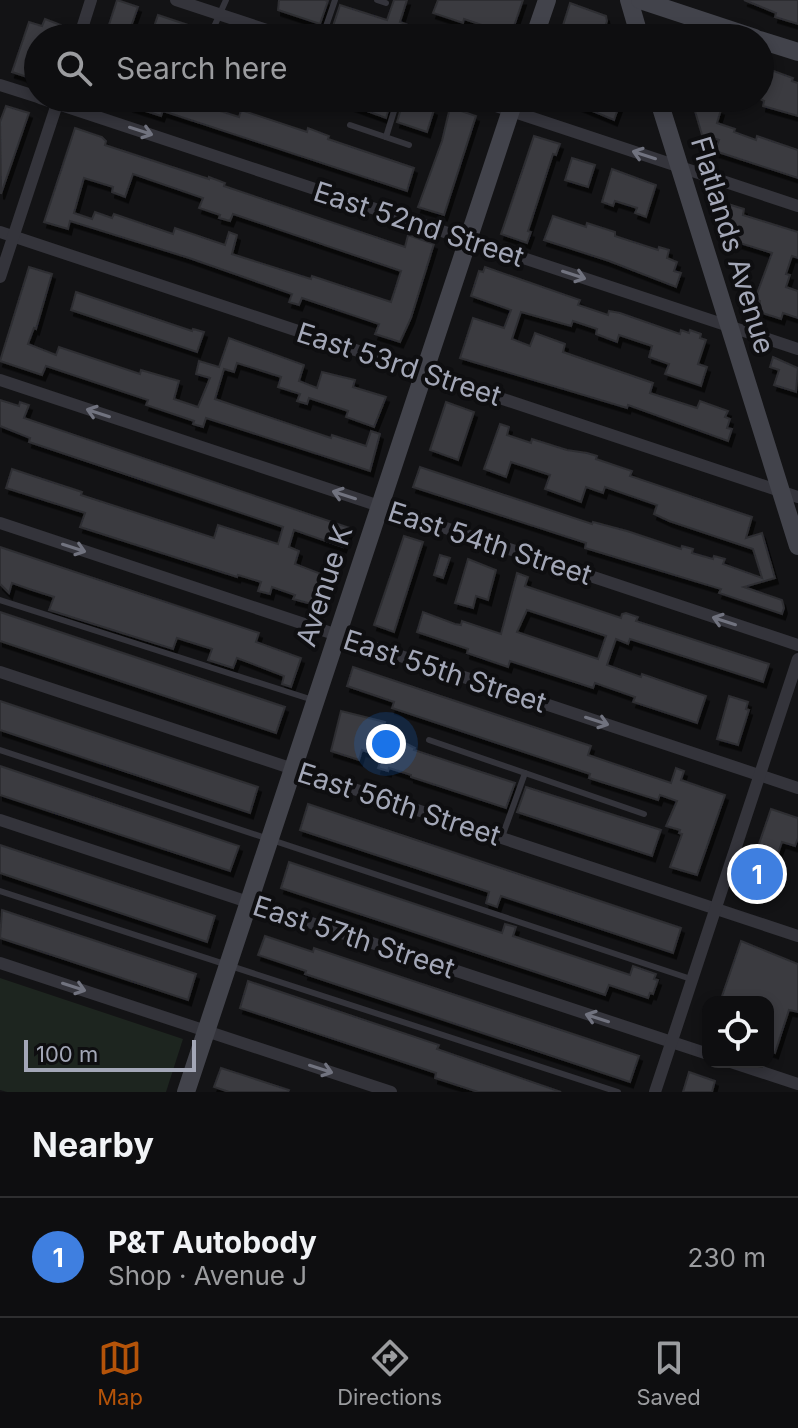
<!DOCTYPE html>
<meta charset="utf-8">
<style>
:root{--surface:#0e0e10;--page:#171719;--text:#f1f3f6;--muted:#9b9c9f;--line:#2e2e30;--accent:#b45309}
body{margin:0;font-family:Inter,sans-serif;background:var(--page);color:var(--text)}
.controls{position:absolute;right:24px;bottom:24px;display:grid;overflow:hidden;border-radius:16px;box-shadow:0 4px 12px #0003}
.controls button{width:72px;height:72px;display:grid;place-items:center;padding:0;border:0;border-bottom:2px solid var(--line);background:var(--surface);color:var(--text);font:40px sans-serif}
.scale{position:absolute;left:24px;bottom:20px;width:172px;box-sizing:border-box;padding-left:8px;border:4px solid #a3a7b7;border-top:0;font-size:22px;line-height:28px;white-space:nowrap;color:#a3a7b7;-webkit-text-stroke:6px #0e0e10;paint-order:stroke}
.you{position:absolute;left:386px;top:744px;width:28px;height:28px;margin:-20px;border:6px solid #fff;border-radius:50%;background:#1a73e8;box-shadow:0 0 0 12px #1a73e833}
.badge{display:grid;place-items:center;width:52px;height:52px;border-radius:50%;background:var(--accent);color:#fff;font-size:26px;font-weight:700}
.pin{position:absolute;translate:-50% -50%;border:4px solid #fff;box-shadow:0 2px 8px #0006}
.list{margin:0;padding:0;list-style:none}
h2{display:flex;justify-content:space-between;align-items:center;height:104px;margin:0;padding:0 32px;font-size:34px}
h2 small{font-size:26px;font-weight:400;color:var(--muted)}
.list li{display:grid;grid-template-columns:52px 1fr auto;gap:24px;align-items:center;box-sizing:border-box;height:120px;padding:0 32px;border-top:2px solid var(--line)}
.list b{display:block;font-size:30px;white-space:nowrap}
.list p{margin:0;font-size:26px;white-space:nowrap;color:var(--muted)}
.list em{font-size:26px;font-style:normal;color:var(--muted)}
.icon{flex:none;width:44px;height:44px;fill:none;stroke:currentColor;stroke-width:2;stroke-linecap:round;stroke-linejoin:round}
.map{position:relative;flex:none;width:798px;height:1092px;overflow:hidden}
.search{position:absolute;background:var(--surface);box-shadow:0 4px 12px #0003;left:24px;right:24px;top:24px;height:88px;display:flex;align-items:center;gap:20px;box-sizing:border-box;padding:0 28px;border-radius:44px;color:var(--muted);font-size:30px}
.sheet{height:224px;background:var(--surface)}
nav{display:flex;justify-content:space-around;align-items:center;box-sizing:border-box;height:112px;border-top:2px solid var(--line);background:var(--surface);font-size:22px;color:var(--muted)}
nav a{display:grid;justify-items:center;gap:4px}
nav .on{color:var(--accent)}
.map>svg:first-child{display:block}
.green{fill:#1d251f}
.building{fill:#3a3b40;stroke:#2d2d31;stroke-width:2;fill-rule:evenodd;filter:url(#shadow)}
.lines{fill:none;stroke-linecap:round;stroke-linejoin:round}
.lane{stroke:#34343b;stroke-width:6}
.street{stroke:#34343b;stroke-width:12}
.secondary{stroke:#42434b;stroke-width:18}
.oneway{stroke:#71737f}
.labels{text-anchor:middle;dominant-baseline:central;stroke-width:8;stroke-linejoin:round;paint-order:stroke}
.street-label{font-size:28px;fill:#a3a7b7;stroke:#0e0e10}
</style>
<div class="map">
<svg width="798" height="1092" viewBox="0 0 798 1092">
<defs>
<filter id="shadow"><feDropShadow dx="3" dy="5.5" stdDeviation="0" flood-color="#0009"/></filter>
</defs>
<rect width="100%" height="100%" fill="#131315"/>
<!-- green -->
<polygon class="green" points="0,978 183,1039 166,1092 7,1092 0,1090"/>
<!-- building -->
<g class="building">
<polygon points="117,0 138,7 127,38 106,34"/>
<polygon points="279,0 325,0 328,1 320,24 278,10"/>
<polygon points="394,0 407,0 400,22 444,38 359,38 332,29 340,5 387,20"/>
<polygon points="438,0 523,0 511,35 464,19 463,23 433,13"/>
<polygon points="744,0 798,0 798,24 775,17 776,13"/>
<polygon points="570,3 606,16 607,21 602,38 559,38"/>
<polygon points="158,15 200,29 197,38 150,38"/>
<polygon points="45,19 61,25 57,38 38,38 36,80 12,72 29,22 42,26"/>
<polygon points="760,66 793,78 792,81 798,83 798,116 763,106 764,101 760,99"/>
<polygon points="132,98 199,98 209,101 208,107 239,117 241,110 307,132 308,128 329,136 328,139 414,168 407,191 163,111 161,116 130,106"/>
<polygon points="331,98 392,98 386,118"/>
<polygon points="404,98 411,98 411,100 434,110 427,132 397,122"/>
<polygon points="561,98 622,98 614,120"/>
<polygon points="692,101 721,110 717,123 735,129 734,132 756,140 757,136 798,150 798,178 715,151 719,140 702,135"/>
<polygon points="6,106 29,113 1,194 0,122"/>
<polygon points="450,107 476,116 444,215 418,207 442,141"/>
<path d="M75 128 102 137 106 141 105 145 209 179V177L225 183 224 186 405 247 408 235 434 244 411 318 400 342 375 334 379 324 302 298 299 305 289 302 292 294 189 258 70 221 68 229 44 222ZM133 174 203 198 199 208 220 215 219 218 230 221 233 214 401 271 391 302 312 276 311 279 232 254 237 235 229 232 225 245 175 228 173 234 114 214 112 218 95 212 92 219 74 213 84 178 113 187 112 192 125 197Z"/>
<polygon points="534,136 560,144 556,155 553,154 528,231 531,232 527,243 501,234"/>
<polygon points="572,158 595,165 588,187 565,180"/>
<polygon points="612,169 656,185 646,217 635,213 637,208 615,201 613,206 602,202"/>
<polygon points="728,204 744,209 743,215 798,232 798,258 792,256 786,274 790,275 786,287 798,291 798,318 783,313 781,319 759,312 760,301 755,299 772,253 733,241 726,213"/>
<polygon points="553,216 586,227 587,223 615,232 615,236 658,250 659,247 669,250 667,258 677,262 674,271 681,273 676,287 609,261 544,240"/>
<polygon points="29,267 52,274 36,329 34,328 28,344 56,355 59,347 140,374 141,370 179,381 174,399 198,407 210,378 196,374 199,361 219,367 229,338 304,365 299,381 317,388 322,372 355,380 353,387 386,397 374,427 346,417 348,411 309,398 307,404 297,401 300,394 278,387 281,377 237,363 234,372 224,369 215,399 331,438 332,435 366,446 371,431 380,434 370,471 206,418 203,427 193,424 194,421 146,405 148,400 46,366 42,375 0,361"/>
<polygon points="485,267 580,300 578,305 608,315 609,311 620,313 680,334 681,330 689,333 690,330 701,334 700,338 706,340 698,364 707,367 701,386 665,374 669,364 649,357 652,346 619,335 617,342 596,334 597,329 573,321 571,326 521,312 512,339 530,346 535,333 565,344 563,352 653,383 650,393 697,408 700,401 728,411 725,417 730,419 727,428 732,429 728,441 628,405 627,408 460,358 473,318 504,328 511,310 471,296 479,271 483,272"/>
<polygon points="76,292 192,331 193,329 204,332 197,352 71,310"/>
<polygon points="773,357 798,368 796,392 774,385 779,370 770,367"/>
<polygon points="0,400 19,406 20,402 29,405 24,418 350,528 343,547 294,530 289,547 299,551 295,564 329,577 319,606 293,599 295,595 272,587 270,594 258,591 261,582 238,575 237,577 80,527 85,513 6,488 12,469 82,492 81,495 214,538 218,525 278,544 283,527 29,442 30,438 0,426"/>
<polygon points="446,402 474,412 458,460 430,450"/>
<polygon points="500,424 509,427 507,435 531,443 532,439 567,450 587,453 597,456 596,459 632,471 630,476 752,517 746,538 762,533 775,578 744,587 782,600 784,608 782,614 719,593 721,589 585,548 586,543 413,487 420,467 592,524 593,522 627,531 681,549 682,546 693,549 692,553 713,559 714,556 725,559 723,564 762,578 753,549 669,521 654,514 657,505 605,487 603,493 586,487 581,502 545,489 550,475 511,462 506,477 484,469"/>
<polygon points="404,536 423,542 394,632 374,625"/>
<polygon points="0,547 259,633 256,642 301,658 291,687 282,684 284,676 237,658 233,668 208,660 212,649 177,638 173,649 49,610 54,597 29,589 12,583 9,593 0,584"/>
<polygon points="440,555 450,558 443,578 434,575"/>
<polygon points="468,559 496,570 488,600 476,596 473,608 455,603"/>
<path d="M517 573 528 577 525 586 621 618 622 614 626 613 638 617 636 621 769 664 763 682 630 639 628 644 616 639 607 665 641 677 642 674 706 696 697 723 633 702 635 697 595 683 593 688 510 661 508 667 467 653 468 649 417 632 423 612 455 624 461 625 462 621 501 634ZM527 610 606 636 598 659 517 632Z"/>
<polygon points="0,612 285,707 276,733 0,641"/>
<polygon points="353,667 591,746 588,755 671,783 676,768 684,771 681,780 725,795 697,875 670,867 682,834 679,833 680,830 666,826 677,801 660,795 658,800 589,778 590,774 392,708 394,702 347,686"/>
<polygon points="729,696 748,702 746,709 749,710 738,745 717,739"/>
<polygon points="0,701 258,787 250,813 0,730"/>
<polygon points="341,711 385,722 381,734 403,742 415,748 414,750 515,783 506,808 411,777 411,775 389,768 388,771 378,768 382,757 362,750 359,760 331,751"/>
<polygon points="0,766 239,846 230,871 0,795"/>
<polygon points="526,787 661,830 652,856 517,812"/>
<polygon points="308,804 681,928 673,953 501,896 497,907 486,903 489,892 300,830"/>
<polygon points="771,809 798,818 798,838 795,846 782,842 768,883 748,876"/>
<polygon points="0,845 215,916 207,942 0,873"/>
<polygon points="289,862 502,933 505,924 516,927 513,936 630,975 633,966 656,974 654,979 658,980 653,994 650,993 648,998 609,985 605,995 281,888"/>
<polygon points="2,910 196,974 188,1000 0,938"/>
<polygon points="265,936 313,952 314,948 639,1056 630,1082 305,974 306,971 258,955"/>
<polygon points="741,941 798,964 798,1012 789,1010 775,1053 768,1050 768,1002 720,1002"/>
<polygon points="248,981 439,1045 437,1049 561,1092 478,1092 435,1078 436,1073 240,1008"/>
<polygon points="221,1068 289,1090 288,1092 229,1092 214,1087"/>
<polygon points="689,1072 715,1081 712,1092 683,1092"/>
</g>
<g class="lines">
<!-- lane -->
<g class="lane">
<polyline points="377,0 386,3"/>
<polyline points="209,38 226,0"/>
<polyline points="322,38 335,0"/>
<polyline points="280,98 294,103"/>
<polyline points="350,125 409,145"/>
<polyline points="386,137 398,98"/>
<polyline points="0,600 313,700"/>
<polyline points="429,740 644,814"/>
<polyline points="0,750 691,979"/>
<polyline points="502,837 525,773"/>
<polyline points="0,891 618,1092"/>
</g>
<!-- street -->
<g class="street">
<polyline points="176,0 291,38"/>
<polyline points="79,38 91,0"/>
<polyline points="0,85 38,97"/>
<polyline points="40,98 798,349"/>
<polyline points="472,98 798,206"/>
<polyline points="0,232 798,497"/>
<polyline points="0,277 59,98"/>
<polyline points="0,380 798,645"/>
<polyline points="0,523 798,788"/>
<polyline points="0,672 798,936"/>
<polyline points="0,820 708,1054"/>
<polyline points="0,963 391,1092"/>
<polyline points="731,1062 798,1084"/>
<polyline points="655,1092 798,659"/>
</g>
<!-- secondary -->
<g class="secondary">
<polyline points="629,0 640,38"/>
<polyline points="640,0 755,38"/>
<polyline points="534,38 547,0"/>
<polyline points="760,40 798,52"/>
<polyline points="658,98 798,546"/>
<polyline points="186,1092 515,98"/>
</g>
</g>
<!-- one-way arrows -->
<defs><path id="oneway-shaft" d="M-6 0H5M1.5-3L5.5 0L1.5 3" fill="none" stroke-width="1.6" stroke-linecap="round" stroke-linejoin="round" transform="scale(2)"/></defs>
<g class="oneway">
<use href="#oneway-shaft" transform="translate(141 131) rotate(18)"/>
<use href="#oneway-shaft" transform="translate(644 155) rotate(-162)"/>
<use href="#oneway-shaft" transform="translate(574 275) rotate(18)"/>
<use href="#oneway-shaft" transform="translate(98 413) rotate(-162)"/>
<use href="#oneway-shaft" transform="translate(344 495) rotate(-162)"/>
<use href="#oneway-shaft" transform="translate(74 548) rotate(18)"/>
<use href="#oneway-shaft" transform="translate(724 621) rotate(-162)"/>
<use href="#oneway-shaft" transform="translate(597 721) rotate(18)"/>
<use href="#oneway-shaft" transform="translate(74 987) rotate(18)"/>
<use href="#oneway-shaft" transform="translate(597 1018) rotate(-162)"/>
<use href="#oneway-shaft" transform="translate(321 1069) rotate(18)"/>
</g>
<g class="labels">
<!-- street labels -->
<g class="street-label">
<text transform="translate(419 224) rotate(18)">East 52nd Street</text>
<text transform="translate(733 245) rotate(73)">Flatlands Avenue</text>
<text transform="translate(399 364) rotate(18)">East 53rd Street</text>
<text transform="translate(490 543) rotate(18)">East 54th Street</text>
<text transform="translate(324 586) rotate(-72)">Avenue K</text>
<text transform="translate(445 671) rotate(18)">East 55th Street</text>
<text transform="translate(399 804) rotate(18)">East 56th Street</text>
<text transform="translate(354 937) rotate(18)">East 57th Street</text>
</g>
</g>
</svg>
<div class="controls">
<button><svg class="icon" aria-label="locate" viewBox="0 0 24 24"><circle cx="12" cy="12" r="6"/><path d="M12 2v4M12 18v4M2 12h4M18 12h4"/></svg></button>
</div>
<div class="scale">100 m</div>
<div class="you"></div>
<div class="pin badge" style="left:757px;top:874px;background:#3f7fe0">1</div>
<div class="search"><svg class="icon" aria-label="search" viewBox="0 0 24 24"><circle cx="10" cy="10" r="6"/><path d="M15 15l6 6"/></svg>Search here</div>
</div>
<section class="sheet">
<h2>Nearby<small></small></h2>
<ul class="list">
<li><span class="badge" style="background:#3f7fe0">1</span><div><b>P&amp;T Autobody</b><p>Shop · Avenue J</p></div><em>230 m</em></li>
</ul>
</section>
<nav>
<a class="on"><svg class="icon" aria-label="map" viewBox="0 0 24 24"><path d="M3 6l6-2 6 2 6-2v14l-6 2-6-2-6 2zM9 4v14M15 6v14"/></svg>Map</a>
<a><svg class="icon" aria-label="directions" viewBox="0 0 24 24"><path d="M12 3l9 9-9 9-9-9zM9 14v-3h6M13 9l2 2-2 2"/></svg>Directions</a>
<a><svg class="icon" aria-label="saved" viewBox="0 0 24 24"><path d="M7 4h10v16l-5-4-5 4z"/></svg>Saved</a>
</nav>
